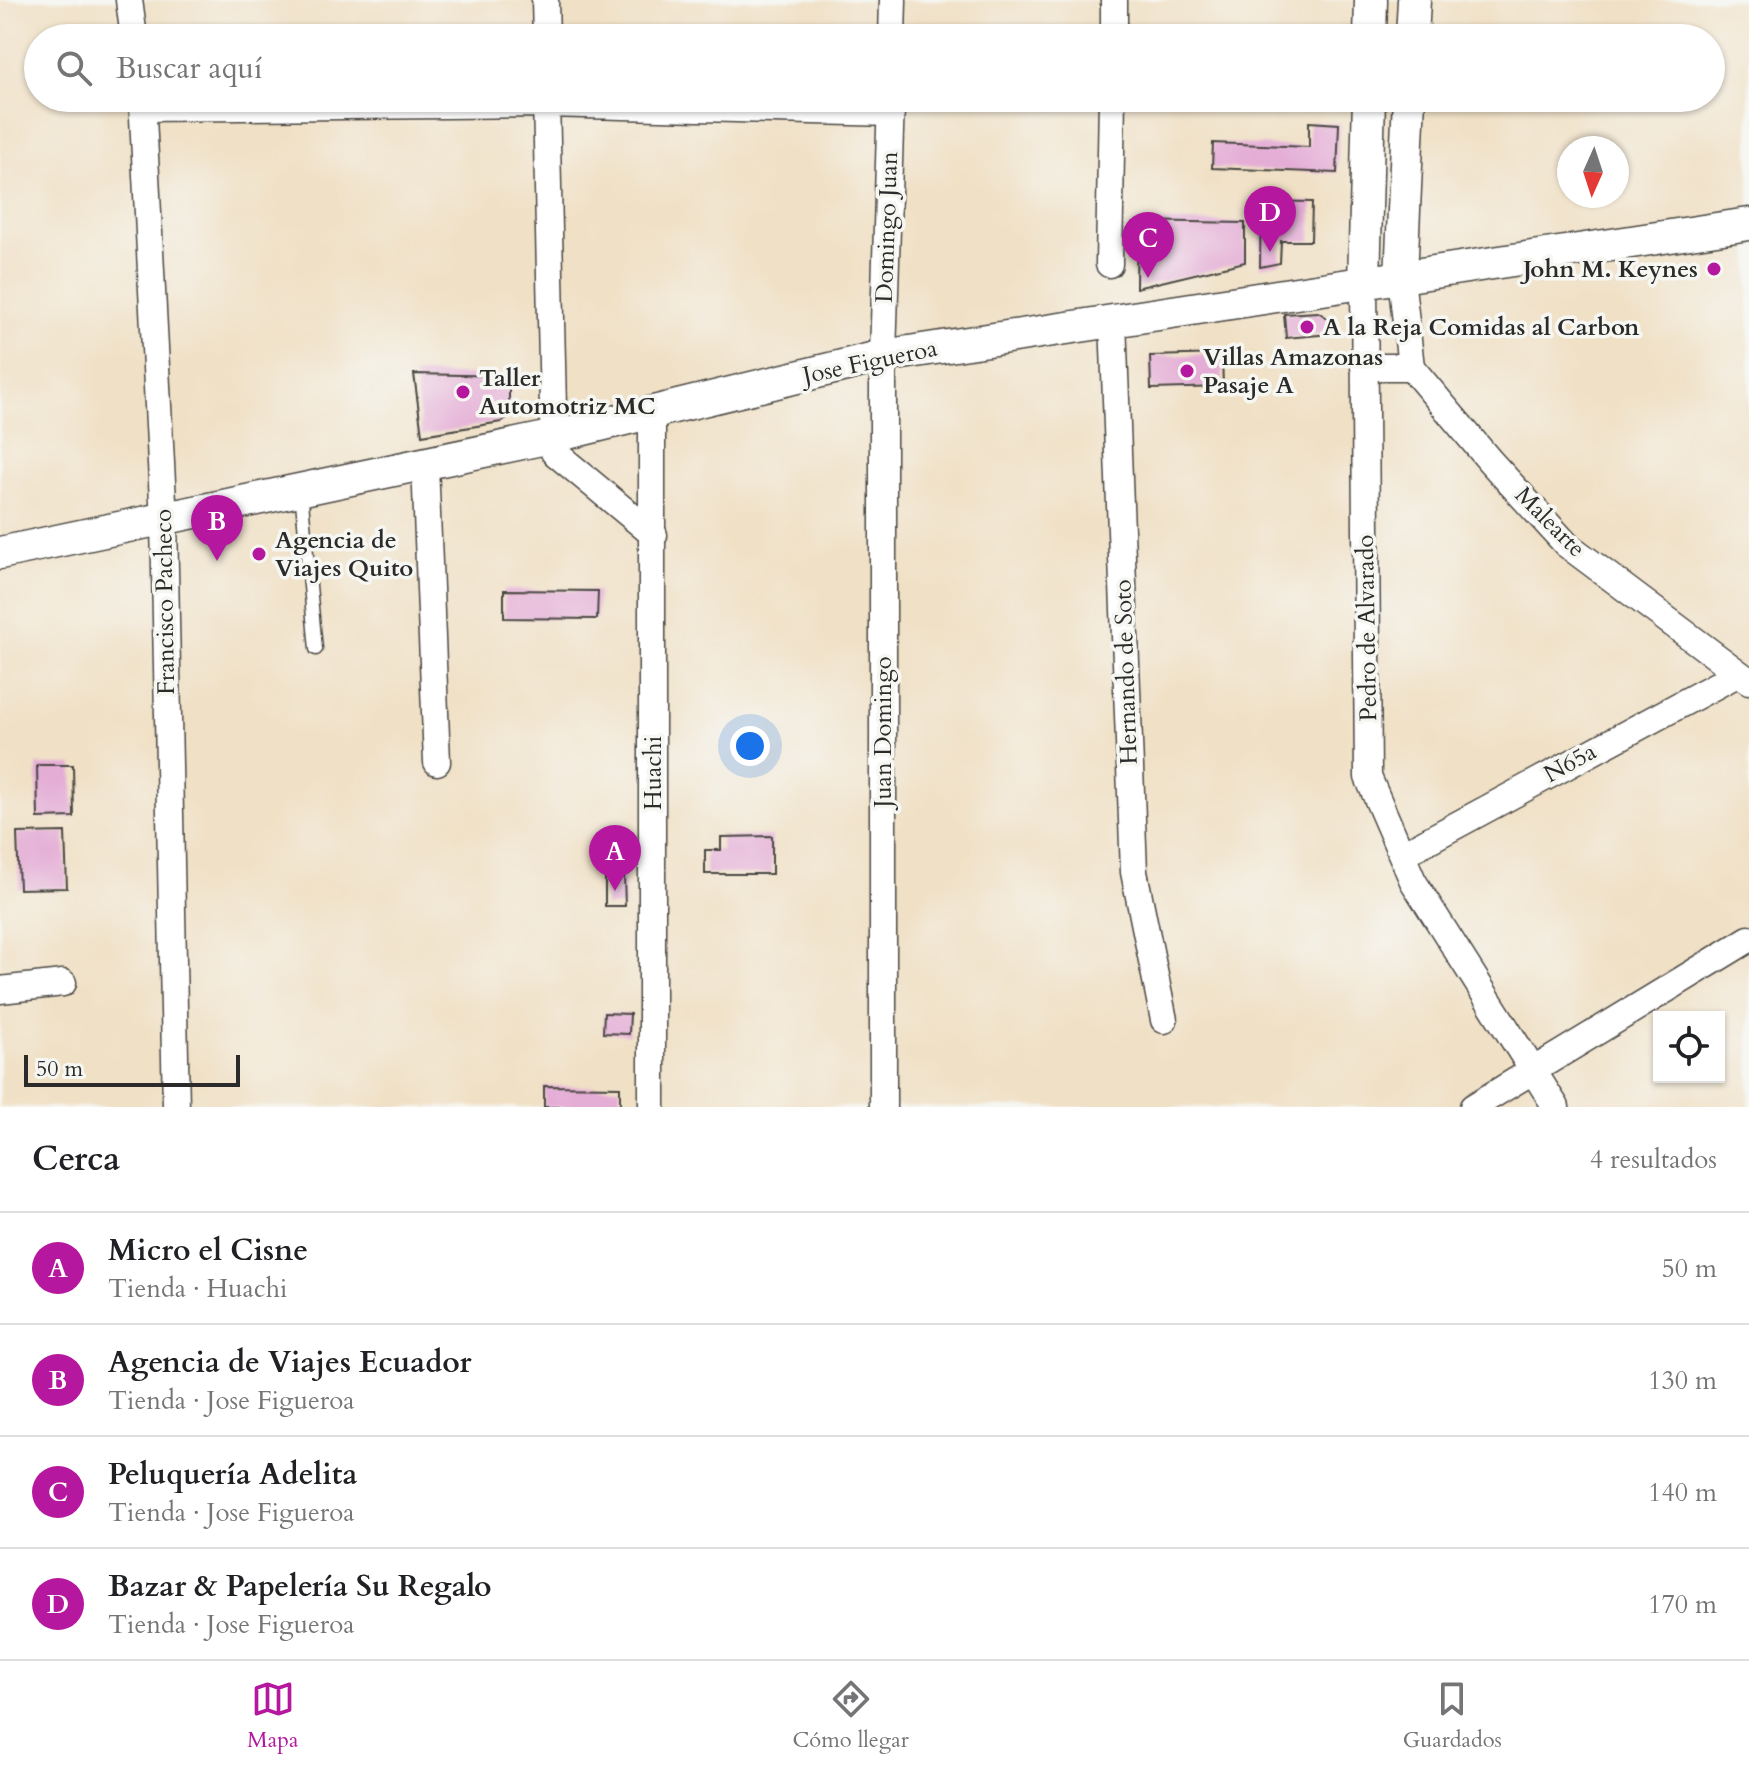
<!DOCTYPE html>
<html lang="es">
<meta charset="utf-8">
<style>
:root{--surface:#fff;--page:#f2f2f2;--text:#202124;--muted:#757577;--line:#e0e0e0;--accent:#b5179e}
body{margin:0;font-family:Cardo,serif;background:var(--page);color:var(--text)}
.controls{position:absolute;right:24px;bottom:24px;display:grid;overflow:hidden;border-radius:0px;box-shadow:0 2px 6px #0004}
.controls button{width:72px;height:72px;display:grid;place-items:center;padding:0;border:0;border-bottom:2px solid var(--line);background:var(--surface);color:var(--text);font:40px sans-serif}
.compass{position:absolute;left:1557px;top:136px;width:72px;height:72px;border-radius:50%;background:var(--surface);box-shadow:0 2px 6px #0004;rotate:183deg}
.scale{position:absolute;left:24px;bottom:20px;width:216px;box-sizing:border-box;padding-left:8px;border:4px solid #2b2b2b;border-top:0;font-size:22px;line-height:28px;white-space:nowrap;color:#2b2b2b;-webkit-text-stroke:6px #f6f6f2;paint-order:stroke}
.you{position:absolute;left:750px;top:746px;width:28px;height:28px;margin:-20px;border:6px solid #fff;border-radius:50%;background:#1a73e8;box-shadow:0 0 0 12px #1a73e833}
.badge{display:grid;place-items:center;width:52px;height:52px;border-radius:50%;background:var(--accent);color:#fff;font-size:26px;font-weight:700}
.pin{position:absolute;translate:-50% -66px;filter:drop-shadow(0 2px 4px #0008)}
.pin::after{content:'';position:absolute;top:42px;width:28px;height:24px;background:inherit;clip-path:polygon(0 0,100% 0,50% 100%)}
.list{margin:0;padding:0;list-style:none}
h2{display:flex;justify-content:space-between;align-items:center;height:104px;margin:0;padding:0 32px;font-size:34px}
h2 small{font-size:26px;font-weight:400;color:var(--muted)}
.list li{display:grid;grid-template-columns:52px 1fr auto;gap:24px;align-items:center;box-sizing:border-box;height:112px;padding:0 32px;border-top:2px solid var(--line)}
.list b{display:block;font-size:30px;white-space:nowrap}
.list p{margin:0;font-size:26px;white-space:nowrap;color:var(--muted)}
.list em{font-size:26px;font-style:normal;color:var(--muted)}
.icon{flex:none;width:44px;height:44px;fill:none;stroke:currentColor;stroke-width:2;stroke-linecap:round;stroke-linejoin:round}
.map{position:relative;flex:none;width:1749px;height:1107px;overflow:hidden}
.search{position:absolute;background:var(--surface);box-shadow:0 2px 6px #0004;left:24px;right:24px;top:24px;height:88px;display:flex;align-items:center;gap:20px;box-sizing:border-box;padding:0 28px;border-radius:44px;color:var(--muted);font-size:30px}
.sheet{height:552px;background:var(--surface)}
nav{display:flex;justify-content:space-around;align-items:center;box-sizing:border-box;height:112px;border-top:2px solid var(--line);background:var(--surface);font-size:22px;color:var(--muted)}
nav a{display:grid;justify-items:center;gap:4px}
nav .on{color:var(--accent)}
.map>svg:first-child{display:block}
.building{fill:#e4add6}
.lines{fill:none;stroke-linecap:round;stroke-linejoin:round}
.service-casing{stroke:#494642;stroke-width:15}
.minor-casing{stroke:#494642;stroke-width:29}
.tertiary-casing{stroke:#494642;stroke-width:35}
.service{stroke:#fff;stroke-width:12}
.minor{stroke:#fff;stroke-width:26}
.tertiary{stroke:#fff;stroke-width:32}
.poi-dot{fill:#b5179e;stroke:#f6f6f2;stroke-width:3}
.labels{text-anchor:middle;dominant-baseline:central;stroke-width:7;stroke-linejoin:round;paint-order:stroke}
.street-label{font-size:24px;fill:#2b2b2b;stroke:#f6f6f2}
.poi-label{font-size:24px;font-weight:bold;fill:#2b2b2b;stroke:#f6f6f2;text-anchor:start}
</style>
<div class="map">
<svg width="1749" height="1107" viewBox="0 0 1749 1107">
<rect width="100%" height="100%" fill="#f6f6f2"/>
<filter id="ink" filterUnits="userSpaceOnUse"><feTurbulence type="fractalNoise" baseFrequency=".0125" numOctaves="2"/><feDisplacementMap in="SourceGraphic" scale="16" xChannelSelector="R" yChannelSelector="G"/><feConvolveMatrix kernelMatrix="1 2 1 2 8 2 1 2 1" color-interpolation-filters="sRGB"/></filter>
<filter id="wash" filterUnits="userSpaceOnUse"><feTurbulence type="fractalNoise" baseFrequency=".006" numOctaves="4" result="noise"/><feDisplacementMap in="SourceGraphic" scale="32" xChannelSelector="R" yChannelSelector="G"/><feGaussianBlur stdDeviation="1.8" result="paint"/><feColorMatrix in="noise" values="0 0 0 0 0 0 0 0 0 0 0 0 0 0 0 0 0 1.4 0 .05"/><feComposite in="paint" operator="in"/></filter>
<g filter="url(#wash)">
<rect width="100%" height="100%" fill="#f0e0c5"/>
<g id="blocks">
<!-- building -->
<g class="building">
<polygon points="1309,122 1339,124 1337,173 1212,168 1213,143 1309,147"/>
<polygon points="1261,201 1312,202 1311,241 1281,241 1280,263 1260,267"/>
<polygon points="1137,221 1245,223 1245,262 1136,288"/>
<polygon points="1318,312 1329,319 1330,334 1286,338 1284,314"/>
<polygon points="1222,354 1223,387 1151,389 1150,356"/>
<polygon points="414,374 509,376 509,416 501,422 422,435"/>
<polygon points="504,590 598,591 597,619 504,618"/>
<polygon points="37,765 73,765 74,817 38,818"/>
<polygon points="65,832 67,888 19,889 17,833"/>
<polygon points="772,836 772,874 705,874 705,850 721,850 721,837"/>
<polygon points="624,875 625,906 605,906 605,876"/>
<polygon points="604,1013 630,1014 629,1034 603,1033"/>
<polygon points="544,1086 620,1087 620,1107 544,1107"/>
</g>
</g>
</g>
<g filter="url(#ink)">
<use href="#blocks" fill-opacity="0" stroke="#494642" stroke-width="2"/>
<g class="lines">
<defs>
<polyline id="service" points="301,491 316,649"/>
<g id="minor">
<polyline points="129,0 134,38"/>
<polyline points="545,0 546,38"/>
<polyline points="892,38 893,0"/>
<polyline points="1114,38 1114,0"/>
<polyline points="142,98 164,521 176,1107"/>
<polyline points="546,98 554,452 654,535"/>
<polyline points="144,108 547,104 891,113"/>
<polyline points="1109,264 1112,98"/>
<polyline points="1401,277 1411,367"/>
<polyline points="1364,283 1368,777 1413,881 1556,1107"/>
<polyline points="1113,321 1134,872 1164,1020"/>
<polyline points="1364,367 1411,367 1490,461 1566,544 1749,681"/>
<polyline points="425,464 437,762"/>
<polyline points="1403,854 1737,674"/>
<polyline points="0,990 63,983"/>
<polyline points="652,1107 652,412"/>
<polyline points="883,1107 883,356 891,98"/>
<polyline points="1473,1107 1749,939"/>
</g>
<g id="tertiary">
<polyline points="1370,38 1371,0"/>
<polyline points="1412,38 1414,0"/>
<polyline points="1401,277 1409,98"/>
<polyline points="1364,283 1369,98"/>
<polyline points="0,553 551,437 883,356 1749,224"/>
</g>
</defs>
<!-- service casing -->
<use href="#service" class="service-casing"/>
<!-- minor casing -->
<use href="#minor" class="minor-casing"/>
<!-- tertiary casing -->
<use href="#tertiary" class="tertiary-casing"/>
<!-- service -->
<use href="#service" class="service"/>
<!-- minor -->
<use href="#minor" class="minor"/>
<!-- tertiary -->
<use href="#tertiary" class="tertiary"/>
</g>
</g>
<!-- markers -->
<g class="poi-dot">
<circle cx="1714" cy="269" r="8"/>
<circle cx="1307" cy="327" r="8"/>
<circle cx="1187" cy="371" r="8"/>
<circle cx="463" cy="392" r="8"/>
<circle cx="259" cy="554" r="8"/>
</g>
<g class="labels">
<!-- street labels -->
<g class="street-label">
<text transform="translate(887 227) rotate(-88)">Domingo Juan</text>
<text transform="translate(870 362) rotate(-12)">Jose Figueroa</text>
<text transform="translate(1550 522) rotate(45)">Malearte</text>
<text transform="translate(165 602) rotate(-91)">Francisco Pacheco</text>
<text transform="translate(1367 628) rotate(-91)">Pedro de Alvarado</text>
<text transform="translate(1126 672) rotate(-92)">Hernando de Soto</text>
<text transform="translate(883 732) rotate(-90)">Juan Domingo</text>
<text transform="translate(1570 763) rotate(-29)">N65a</text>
<text transform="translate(653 773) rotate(-90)">Huachi</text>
</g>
<!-- poi labels -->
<g class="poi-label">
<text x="1698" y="269" text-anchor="end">John M. Keynes</text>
<text x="1323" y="327">A la Reja Comidas al Carbon</text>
<text x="1203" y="357">Villas Amazonas<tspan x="1203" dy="28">Pasaje A</tspan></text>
<text x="479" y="378">Taller<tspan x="479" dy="28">Automotriz MC</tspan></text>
<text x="275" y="540">Agencia de<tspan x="275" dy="28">Viajes Quito</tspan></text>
</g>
</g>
</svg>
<div class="controls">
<button><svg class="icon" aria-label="locate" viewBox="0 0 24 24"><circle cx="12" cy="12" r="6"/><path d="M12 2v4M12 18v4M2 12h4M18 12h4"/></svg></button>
</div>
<svg class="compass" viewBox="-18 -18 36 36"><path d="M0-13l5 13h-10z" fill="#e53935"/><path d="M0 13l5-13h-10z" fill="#757577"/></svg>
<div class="scale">50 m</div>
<div class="you"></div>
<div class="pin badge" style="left:615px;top:891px">A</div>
<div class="pin badge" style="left:217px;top:561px">B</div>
<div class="pin badge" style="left:1148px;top:278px">C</div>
<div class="pin badge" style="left:1270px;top:252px">D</div>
<div class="search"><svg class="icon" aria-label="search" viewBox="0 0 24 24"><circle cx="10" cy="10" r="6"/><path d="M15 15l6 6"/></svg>Buscar aquí</div>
</div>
<section class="sheet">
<h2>Cerca<small>4 resultados</small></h2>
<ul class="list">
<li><span class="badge">A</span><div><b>Micro el Cisne</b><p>Tienda · Huachi</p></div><em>50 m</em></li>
<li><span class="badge">B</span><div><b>Agencia de Viajes Ecuador</b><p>Tienda · Jose Figueroa</p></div><em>130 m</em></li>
<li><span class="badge">C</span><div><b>Peluquería Adelita</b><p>Tienda · Jose Figueroa</p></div><em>140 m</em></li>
<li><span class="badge">D</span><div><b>Bazar &amp; Papelería Su Regalo</b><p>Tienda · Jose Figueroa</p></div><em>170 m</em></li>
</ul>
</section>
<nav>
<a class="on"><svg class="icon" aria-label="map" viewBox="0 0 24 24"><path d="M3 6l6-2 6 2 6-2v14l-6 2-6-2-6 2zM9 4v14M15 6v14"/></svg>Mapa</a>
<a><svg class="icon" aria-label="directions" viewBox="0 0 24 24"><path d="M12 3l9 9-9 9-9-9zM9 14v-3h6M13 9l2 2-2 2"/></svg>Cómo llegar</a>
<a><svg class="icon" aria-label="saved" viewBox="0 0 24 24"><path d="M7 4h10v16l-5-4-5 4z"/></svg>Guardados</a>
</nav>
